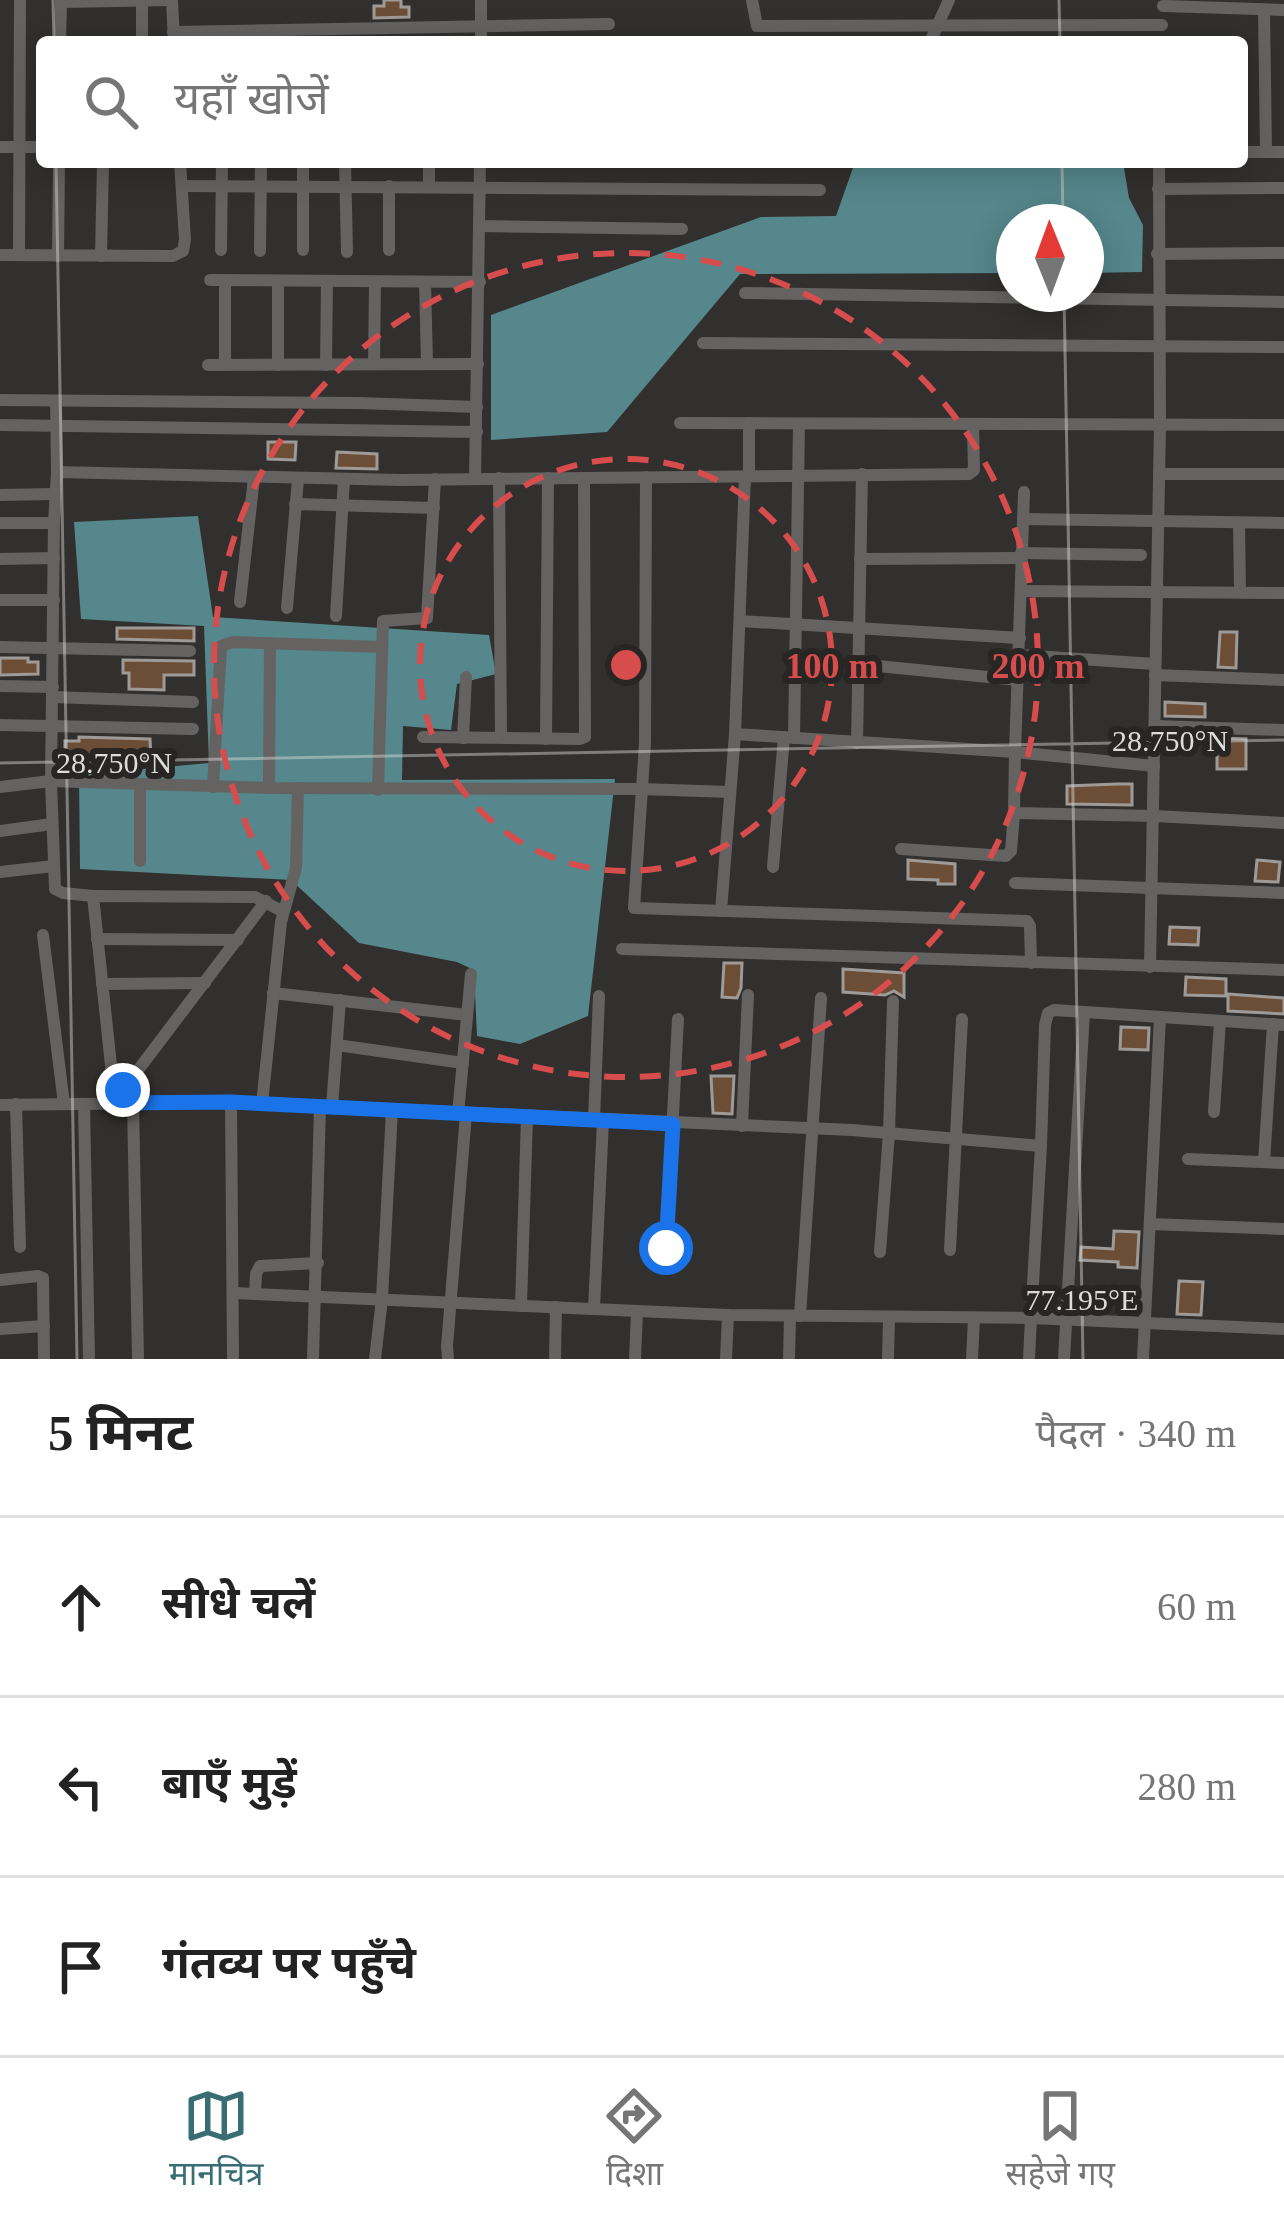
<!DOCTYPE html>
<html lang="hi">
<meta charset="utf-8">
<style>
:root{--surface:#fff;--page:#f6f6f6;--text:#222;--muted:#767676;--line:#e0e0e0;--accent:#386e73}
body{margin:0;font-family:"Times New Roman","Noto Sans Devanagari",serif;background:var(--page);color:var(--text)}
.compass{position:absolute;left:996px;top:204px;width:108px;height:108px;border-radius:50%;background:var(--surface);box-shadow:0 6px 30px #0003;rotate:359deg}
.stop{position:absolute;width:36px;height:36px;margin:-27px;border:9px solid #1a73e8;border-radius:50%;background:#fff}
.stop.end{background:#1a73e8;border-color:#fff;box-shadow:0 3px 12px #0008}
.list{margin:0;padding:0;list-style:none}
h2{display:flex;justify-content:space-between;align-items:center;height:156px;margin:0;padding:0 48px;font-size:51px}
h2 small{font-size:39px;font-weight:400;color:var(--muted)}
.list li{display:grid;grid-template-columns:78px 1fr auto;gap:36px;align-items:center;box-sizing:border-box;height:180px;padding:0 48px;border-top:3px solid var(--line)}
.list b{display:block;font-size:45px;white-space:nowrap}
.list em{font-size:39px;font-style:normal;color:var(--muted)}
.icon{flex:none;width:66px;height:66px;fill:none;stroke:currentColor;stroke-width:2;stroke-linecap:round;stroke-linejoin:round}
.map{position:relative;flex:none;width:1284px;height:1359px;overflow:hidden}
.search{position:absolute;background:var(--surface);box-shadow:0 6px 30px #0003;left:36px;right:36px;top:36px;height:132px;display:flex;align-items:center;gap:30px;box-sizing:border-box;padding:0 42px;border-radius:12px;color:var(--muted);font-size:45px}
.sheet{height:696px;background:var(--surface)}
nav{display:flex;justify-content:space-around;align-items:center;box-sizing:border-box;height:168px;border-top:3px solid var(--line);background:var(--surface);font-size:33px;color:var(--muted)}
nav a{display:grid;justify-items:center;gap:6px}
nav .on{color:var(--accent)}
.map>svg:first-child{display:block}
.water{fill:#56878c}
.building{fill:#6c4e37;stroke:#9d9a98;stroke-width:3}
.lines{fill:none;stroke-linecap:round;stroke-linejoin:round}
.street{stroke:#646362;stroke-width:12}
.route{stroke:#1a73e8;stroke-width:15}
.ticks{fill:none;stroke:#dcdcda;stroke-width:3;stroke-opacity:0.45}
.ring{fill:none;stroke:#d74c4c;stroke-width:6;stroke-dasharray:21 15}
.ticks-label{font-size:30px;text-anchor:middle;fill:#dcdcda;stroke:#272624;stroke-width:12;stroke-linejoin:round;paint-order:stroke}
.centre{fill:#d74c4c;stroke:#272624;stroke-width:6}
.ring-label{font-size:36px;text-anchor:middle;font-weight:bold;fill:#d74c4c;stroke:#272624;stroke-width:12;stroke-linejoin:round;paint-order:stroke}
</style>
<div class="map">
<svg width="1284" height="1359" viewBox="0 0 1284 1359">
<rect width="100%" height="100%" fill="#31302e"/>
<!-- water -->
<g class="water">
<polygon points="855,162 1123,162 1129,198 1143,225 1142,272 1086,273 1086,222 1014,222 1014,273 740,274 607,432 491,440 491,315 761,217 836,216"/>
<polygon points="198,516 213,617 489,635 496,674 457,684 451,730 403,726 402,780 615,779 588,1016 520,1044 477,1036 474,970 457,962 359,943 291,880 80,869 79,775 209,763 204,626 81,619 74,522"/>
</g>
<!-- building -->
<g class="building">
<polygon points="384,0 401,0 401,7 409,7 409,17 374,18 374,6 384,6"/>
<polygon points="268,442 296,442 295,460 268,459"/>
<polygon points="337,452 377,454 377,469 336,468"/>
<polygon points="117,628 194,628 194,641 117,639"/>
<polygon points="1220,632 1237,632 1236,668 1218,667"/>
<polygon points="0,658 28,658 28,662 38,662 38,674 0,675"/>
<polygon points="123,660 194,661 194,675 164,675 164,690 129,689 129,673 123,673"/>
<polygon points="1165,702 1205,704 1205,717 1165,716"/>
<polygon points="79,737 150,739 151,759 65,757 65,741 79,741"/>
<polygon points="1217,738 1246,739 1246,769 1217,769"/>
<polygon points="1117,784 1132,784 1132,805 1067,804 1067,786"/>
<polygon points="908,860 955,864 955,884 938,884 938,880 908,879"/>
<polygon points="1257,860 1280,862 1278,882 1255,881"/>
<polygon points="1170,927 1199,928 1198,945 1169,944"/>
<polygon points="724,963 742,963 741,988 737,998 722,997"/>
<polygon points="843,969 904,973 904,997 894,991 885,995 843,992"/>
<polygon points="1186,977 1226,979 1226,996 1185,995"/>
<polygon points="1228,994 1284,998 1284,1014 1228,1011"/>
<polygon points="1121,1027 1149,1028 1148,1050 1120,1049"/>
<polygon points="711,1076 734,1076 732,1114 713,1113"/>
<polygon points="1114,1231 1139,1232 1137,1268 1118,1267 1118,1262 1080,1260 1081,1247 1113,1249"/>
<polygon points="1179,1281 1203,1282 1201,1315 1177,1314"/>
</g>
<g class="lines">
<!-- street -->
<g class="street">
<polyline points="172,0 174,42"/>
<polyline points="752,0 757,26 1162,25"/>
<polyline points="142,1 142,42"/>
<polyline points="61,2 172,0"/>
<polyline points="1163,6 1284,10"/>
<polyline points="1264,10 1266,152"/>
<polyline points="173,32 609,24"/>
<polyline points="60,42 61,0"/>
<polyline points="481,42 481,0"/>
<polyline points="930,42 949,0"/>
<polyline points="0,147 42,147"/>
<polyline points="1242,152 1284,152"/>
<polyline points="345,162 347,252"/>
<polyline points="429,162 429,186"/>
<polyline points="182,186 820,190"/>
<polyline points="1158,189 1284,188"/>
<polyline points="480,226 682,229"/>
<polyline points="221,250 222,162"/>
<polyline points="303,250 303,162"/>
<polyline points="389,250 389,186"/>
<polyline points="260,251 261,162"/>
<polyline points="1157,254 1284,253"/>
<polyline points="0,255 173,256 183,251 185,239 180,162"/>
<polyline points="19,255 20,0"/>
<polyline points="58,256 59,162"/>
<polyline points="101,256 103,162"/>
<polyline points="210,280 480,282"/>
<polyline points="278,281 278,365"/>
<polyline points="425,282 427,364"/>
<polyline points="745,293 1284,302"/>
<polyline points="703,343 1284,347"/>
<polyline points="374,364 375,282"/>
<polyline points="208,365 478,364"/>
<polyline points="225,365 225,281"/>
<polyline points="326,365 327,281"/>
<polyline points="0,400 358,403 477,407"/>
<polyline points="56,401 57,472"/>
<polyline points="680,423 1284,425"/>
<polyline points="749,423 749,476"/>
<polyline points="0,425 477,432"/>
<polyline points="1159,474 1284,474"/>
<polyline points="745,476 735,734 1015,752 1024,492"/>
<polyline points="646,477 645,743 634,908 1027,921 1030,926 1031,963"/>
<polyline points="475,478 480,162"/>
<polyline points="499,478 501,738"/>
<polyline points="0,495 55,494"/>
<polyline points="295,504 434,508"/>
<polyline points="1023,519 1284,523"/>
<polyline points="0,523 54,523"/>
<polyline points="1239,523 1240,592"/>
<polyline points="1021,553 1141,555"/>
<polyline points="0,559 54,558"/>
<polyline points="860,559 1021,558"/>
<polyline points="1021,591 1284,593"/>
<polyline points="0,600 54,600"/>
<polyline points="240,602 254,478"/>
<polyline points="287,608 298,479"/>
<polyline points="336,616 344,479"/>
<polyline points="740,621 1020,638"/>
<polyline points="0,647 190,651"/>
<polyline points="1019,655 1155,664"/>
<polyline points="858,664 1018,680"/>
<polyline points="1155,675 1284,680"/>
<polyline points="0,686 53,687"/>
<polyline points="53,697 193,702"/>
<polyline points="0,725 193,729"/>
<polyline points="1155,726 1284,730"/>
<polyline points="423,737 580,739 585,737 584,478"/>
<polyline points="463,738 466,677"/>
<polyline points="794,738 799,424"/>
<polyline points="546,739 548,478"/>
<polyline points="857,743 862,474"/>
<polyline points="1154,766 1015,752 1014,813 1155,816 1284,823"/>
<polyline points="0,787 51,781 54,523 57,472 400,480 969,474 974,470 973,426"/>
<polyline points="213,787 221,646 233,642 382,647"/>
<polyline points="269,788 270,643"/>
<polyline points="378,790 383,621 427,618 435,479"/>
<polyline points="0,831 52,824"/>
<polyline points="901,849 1006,856 1011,851 1014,813"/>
<polyline points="140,861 140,784"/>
<polyline points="773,867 784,737"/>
<polyline points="0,872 54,866"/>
<polyline points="1015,883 1284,893"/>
<polyline points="93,896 63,893 55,889 51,781 269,788 641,789 730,792"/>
<polyline points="721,911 735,734"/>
<polyline points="43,935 64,1104"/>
<polyline points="97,939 238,940"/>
<polyline points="622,949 1284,970"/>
<polyline points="1150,967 1160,425 1159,162"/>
<polyline points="102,984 205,983"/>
<polyline points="273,993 467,1015"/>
<polyline points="337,1045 463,1063"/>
<polyline points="114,1095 123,1090 266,901"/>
<polyline points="231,1102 233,1359"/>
<polyline points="115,1103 93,896 255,897 282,911"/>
<polyline points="133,1103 138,1359"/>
<polyline points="16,1104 20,1247"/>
<polyline points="84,1104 89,1359"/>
<polyline points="262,1104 281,922 296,868 298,788"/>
<polyline points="0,1105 231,1102 852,1130 1041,1146 1045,1025 1048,1013 1054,1010 1284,1025"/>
<polyline points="332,1107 340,1000"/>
<polyline points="1214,1112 1220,1021"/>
<polyline points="458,1114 471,974"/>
<polyline points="594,1120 599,996"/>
<polyline points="742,1126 748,995"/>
<polyline points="1188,1159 1284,1163"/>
<polyline points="1264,1162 1273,1024"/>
<polyline points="1150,1224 1284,1229"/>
<polyline points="666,1248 678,1019"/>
<polyline points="950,1250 962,1019"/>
<polyline points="880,1252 889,1133 893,1001"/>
<polyline points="0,1280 38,1276 43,1278 44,1359"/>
<polyline points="234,1293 728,1315 1031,1318 1041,1146"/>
<polyline points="255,1294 256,1274 260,1266 318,1263"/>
<polyline points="521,1306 527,1117"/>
<polyline points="594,1309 603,1121"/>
<polyline points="800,1316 821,998"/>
<polyline points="0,1329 44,1326"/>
<polyline points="313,1359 320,1107"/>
<polyline points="375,1359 382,1299 392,1110"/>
<polyline points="448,1359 447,1346 466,1114"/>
<polyline points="555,1359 556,1307"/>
<polyline points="635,1359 637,1311"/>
<polyline points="726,1359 728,1315"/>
<polyline points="789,1359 790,1316"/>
<polyline points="888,1359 889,1317"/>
<polyline points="972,1359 974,1318"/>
<polyline points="1029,1359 1031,1318 1284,1329"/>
<polyline points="1064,1359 1084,1012"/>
<polyline points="1143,1359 1160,1017"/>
</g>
</g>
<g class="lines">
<!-- route -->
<polyline class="route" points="123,1090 114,1095 115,1103 231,1102 673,1124 666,1248"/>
</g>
<!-- ticks -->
<path class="ticks" d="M53 0 54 42M1059 0 1060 42M56 162 77 1359M1062 162 1063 222M1064 294 1083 1359M0 763 1284 740"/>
<!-- distance rings -->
<g class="ring">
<circle cx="626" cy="665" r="206"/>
<circle cx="626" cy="665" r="412"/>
</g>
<g class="ticks-label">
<text x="1170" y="751">28.750°N</text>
<text x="114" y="773">28.750°N</text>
<text x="1082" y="1310">77.195°E</text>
</g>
<circle cx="626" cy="665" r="18" class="centre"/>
<g class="ring-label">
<text x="832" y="678">100 m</text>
<text x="1038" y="678">200 m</text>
</g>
</svg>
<svg class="compass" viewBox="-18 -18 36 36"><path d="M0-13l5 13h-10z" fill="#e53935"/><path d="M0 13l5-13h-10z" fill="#767676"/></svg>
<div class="stop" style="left:666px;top:1248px"></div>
<div class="stop end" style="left:123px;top:1090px"></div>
<div class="search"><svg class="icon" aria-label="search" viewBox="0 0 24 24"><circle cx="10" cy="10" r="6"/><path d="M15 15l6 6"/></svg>यहाँ खोजें</div>
</div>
<section class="sheet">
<h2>5 मिनट<small>पैदल · 340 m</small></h2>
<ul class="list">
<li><svg class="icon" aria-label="ahead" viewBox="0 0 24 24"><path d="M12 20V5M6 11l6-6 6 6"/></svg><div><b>सीधे चलें</b></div><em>60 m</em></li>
<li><svg class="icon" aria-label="left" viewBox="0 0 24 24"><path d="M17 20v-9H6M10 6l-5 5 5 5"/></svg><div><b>बाएँ मुड़ें</b></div><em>280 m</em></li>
<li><svg class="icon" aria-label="arrive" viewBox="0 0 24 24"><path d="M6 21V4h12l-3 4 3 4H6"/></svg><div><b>गंतव्य पर पहुँचे</b></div></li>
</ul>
</section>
<nav>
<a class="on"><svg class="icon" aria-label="map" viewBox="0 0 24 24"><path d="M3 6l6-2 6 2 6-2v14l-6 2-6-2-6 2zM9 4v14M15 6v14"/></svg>मानचित्र</a>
<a><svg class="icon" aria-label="directions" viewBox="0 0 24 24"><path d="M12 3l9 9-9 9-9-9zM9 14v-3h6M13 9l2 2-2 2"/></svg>दिशा</a>
<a><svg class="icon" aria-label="saved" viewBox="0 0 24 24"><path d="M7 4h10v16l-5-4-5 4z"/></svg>सहेजे गए</a>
</nav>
